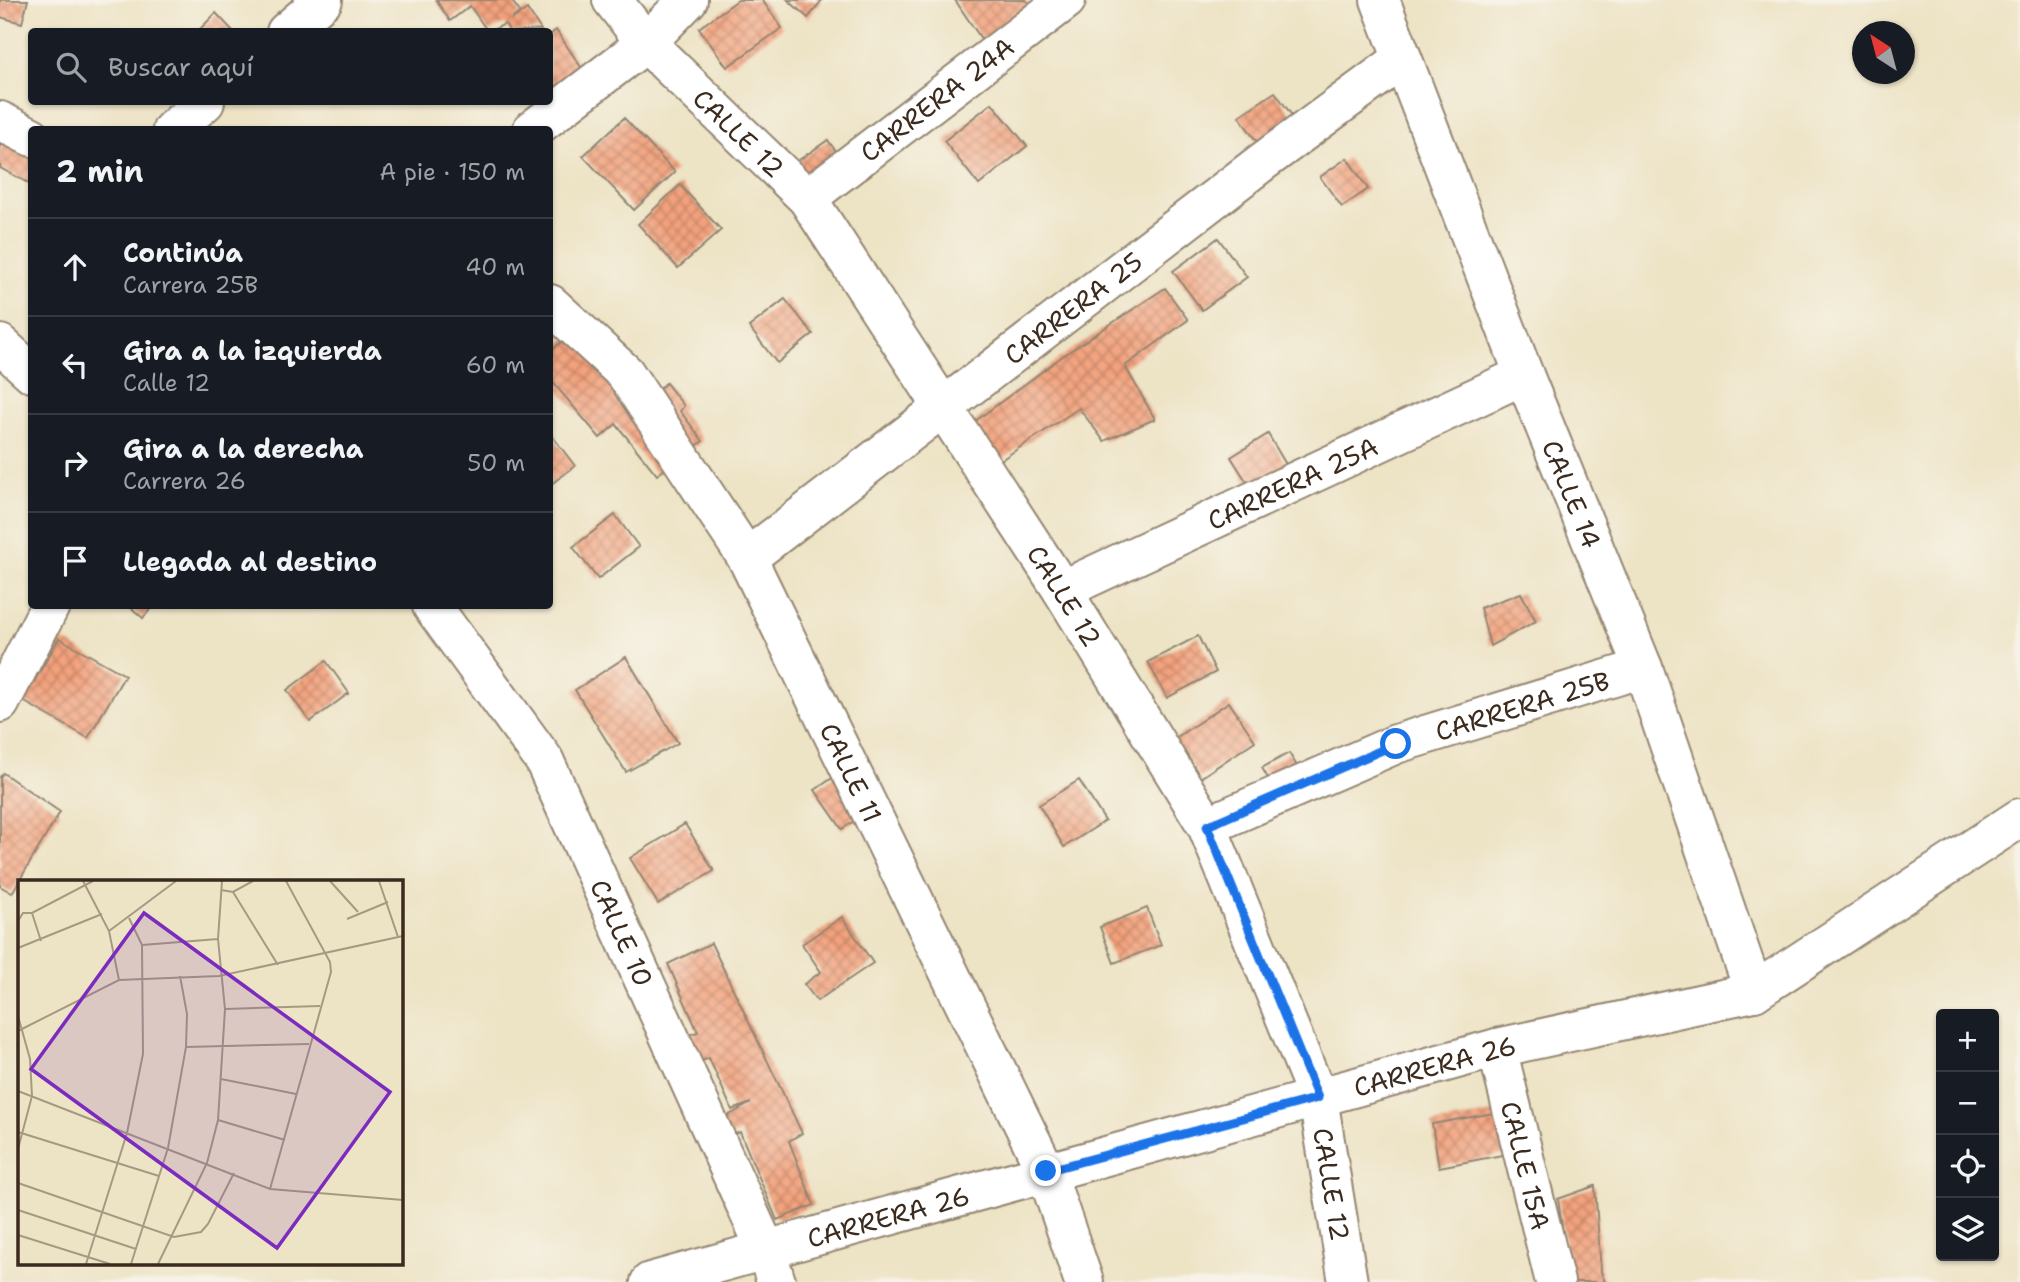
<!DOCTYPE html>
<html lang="es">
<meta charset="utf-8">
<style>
:root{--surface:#171b24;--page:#20242c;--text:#f1f3f6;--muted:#9ea1a6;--line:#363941}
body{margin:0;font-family:"Shantell Sans",sans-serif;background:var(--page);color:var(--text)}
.controls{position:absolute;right:21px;bottom:21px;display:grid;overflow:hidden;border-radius:7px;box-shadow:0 2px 5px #0004}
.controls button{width:63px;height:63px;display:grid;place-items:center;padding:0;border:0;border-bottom:2px solid var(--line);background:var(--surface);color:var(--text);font:35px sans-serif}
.compass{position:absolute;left:1852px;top:21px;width:63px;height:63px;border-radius:50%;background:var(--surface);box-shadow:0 2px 5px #0004;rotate:324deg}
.stop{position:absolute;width:21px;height:21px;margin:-16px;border:5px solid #1a73e8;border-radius:50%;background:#fff}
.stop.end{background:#1a73e8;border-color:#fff;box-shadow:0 2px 7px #0008}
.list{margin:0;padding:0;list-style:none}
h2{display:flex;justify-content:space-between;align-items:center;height:91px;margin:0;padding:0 28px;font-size:30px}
h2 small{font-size:23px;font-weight:400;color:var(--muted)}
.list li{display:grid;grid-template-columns:46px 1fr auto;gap:21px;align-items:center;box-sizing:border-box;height:98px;padding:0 28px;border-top:2px solid var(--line)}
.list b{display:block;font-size:26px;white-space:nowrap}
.list p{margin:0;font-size:23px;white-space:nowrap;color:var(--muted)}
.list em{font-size:23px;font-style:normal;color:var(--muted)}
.icon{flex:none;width:38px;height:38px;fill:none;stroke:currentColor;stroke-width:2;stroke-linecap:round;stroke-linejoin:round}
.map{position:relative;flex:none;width:2020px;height:1282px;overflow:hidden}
.search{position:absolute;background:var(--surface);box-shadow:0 2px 5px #0004;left:28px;top:28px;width:525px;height:77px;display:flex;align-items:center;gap:18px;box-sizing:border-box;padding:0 24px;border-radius:7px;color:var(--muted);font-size:26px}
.panel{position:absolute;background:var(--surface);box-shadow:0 2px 5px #0004;left:28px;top:126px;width:525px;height:483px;border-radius:7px}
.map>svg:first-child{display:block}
.building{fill:url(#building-cross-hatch)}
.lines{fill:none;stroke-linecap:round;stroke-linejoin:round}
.minor-casing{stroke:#948672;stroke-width:42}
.minor{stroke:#fff;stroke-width:38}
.route{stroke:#1a73e8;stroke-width:9}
.labels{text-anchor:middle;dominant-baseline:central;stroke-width:6;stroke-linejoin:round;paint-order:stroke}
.street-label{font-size:26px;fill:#3b2a1e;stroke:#f7f3e8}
.inset-road{fill:none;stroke:#a69982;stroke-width:2}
.view{fill:#7b2cbf;fill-opacity:0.15;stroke:#7b2cbf;stroke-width:3.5}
.inset-edge{fill:none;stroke:#3b2a1e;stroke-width:3.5}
</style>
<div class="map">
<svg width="2020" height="1282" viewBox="0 0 2020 1282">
<defs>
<pattern id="building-cross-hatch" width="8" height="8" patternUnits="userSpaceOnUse" patternTransform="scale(1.75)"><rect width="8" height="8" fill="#f3a27d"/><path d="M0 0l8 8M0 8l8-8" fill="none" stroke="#c68466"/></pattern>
</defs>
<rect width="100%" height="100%" fill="#f7f3e8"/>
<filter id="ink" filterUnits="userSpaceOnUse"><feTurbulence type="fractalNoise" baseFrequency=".0143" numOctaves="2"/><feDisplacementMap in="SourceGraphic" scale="14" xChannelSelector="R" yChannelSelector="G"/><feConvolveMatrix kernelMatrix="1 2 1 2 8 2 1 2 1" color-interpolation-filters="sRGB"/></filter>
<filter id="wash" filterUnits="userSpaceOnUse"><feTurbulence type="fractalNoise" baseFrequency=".00686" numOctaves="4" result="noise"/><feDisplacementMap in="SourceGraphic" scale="28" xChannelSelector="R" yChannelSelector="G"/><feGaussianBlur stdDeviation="1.57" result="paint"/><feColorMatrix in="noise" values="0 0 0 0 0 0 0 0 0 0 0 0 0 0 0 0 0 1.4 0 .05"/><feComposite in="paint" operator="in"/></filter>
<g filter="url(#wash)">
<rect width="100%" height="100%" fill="#ede3c5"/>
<g id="blocks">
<!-- building -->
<g class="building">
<polygon points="0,0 28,0 22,23 0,17"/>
<polygon points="436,0 511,0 520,12 511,20 527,9 541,30 510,32 505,24 488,32 470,6 450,21"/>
<polygon points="738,0 762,0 782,28 727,67 699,28"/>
<polygon points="788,0 822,0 808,18"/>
<polygon points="955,0 1026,0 1033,10 984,43"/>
<polygon points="216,13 234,32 197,32"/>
<polygon points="556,30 587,76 550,102 550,35"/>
<polygon points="1275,92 1293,117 1257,142 1239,116"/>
<polygon points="992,103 1027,146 979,185 944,141"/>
<polygon points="624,118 675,172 634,210 583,156"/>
<polygon points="0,133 32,151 32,185 0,168"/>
<polygon points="828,140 844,163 805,190 789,167"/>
<polygon points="1347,158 1368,189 1342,207 1320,177"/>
<polygon points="680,185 721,230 678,268 638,224"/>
<polygon points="1218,238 1247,277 1202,310 1173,271"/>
<polygon points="1165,288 1188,320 1125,366 1155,419 1104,441 1079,408 1001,460 983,436 962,431 1064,355"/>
<polygon points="785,299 813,334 777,363 749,327"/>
<polygon points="577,328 640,404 666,383 684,406 680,411 703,441 657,475 616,424 600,438 550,379 550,352"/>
<polygon points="550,433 575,466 550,485"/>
<polygon points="1268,434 1294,478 1258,500 1231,457"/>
<polygon points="615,515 639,547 598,579 573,547"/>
<polygon points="1521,593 1536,621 1490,646 1480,608"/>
<polygon points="129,606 153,606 143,618"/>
<polygon points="1198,636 1216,672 1167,698 1148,662"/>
<polygon points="59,638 125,675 88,738 23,701"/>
<polygon points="626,657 678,743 626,772 575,690"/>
<polygon points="326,661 349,693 310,722 287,690"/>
<polygon points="1229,702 1255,741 1200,778 1174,739"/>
<polygon points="1289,753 1306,781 1279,797 1262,768"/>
<polygon points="844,770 872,809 842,829 815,790"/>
<polygon points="3,773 60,812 12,893 0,886 0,777"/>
<polygon points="1079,780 1105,821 1064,847 1039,805"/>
<polygon points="685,824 714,871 658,904 630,858"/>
<polygon points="1147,908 1161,945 1114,963 1100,927"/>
<polygon points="842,917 873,963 817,1001 804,984 821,972 802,944"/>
<polygon points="711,943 802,1133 789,1141 814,1205 777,1220 740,1132 727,1138 719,1121 751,1103 732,1110 709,1058 694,1064 682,1037 698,1032 668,964"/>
<polygon points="1505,1111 1513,1153 1439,1167 1432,1124"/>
<polygon points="1595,1186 1601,1272 1605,1282 1562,1282 1567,1259 1558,1199"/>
</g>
</g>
</g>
<g filter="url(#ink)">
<use href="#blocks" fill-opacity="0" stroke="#948672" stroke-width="2"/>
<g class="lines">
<defs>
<g id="minor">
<path id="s1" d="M612 0 646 43 807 198 1062 590 1207 826 1318 1098 1348 1282"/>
<path id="s2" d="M1380 0 1524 375 1643 668 1754 992"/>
<polyline points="286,32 323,0"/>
<polyline points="0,121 32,137"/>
<polyline points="172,130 205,102"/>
<polyline points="532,130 646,43 688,0"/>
<path id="s3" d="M807 198 1066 0"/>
<path id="s4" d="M550 304 625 373 747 558 1046 1171 1084 1282"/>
<polyline points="0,344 32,373"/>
<path id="s5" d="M747 558 1261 163 1401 60"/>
<path id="s6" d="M1062 590 1524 375"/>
<path id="s7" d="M432 606 544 760 767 1252 776 1282"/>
<polyline points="0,703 50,606"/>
<path id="s8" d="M1207 826 1396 744 1643 668"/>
<path id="s9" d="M1497 1048 1555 1282"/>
<path id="s10" d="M650 1282 1497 1048 1754 992 2020 818"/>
</g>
</defs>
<!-- minor casing -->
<use href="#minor" class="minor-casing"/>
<!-- minor -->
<use href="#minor" class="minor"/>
</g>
</g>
<g class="lines" filter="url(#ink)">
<!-- route -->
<polyline class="route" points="1046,1171 1318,1098 1207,826 1396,744"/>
</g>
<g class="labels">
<!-- street labels -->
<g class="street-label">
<text stroke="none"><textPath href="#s3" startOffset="163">CARRERA 24A</textPath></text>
<text stroke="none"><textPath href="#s1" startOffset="184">CALLE 12</textPath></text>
<text stroke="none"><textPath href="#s5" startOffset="411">CARRERA 25</textPath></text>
<text stroke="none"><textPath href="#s6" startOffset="254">CARRERA 25A</textPath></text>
<text stroke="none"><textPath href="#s2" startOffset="530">CALLE 14</textPath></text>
<text stroke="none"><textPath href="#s1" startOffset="752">CALLE 12</textPath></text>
<text stroke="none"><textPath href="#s8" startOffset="338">CARRERA 25B</textPath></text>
<text stroke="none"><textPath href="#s4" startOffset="562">CALLE 11</textPath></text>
<text stroke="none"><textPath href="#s7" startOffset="380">CALLE 10</textPath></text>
<text stroke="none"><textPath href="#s10" startOffset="814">CARRERA 26</textPath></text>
<text stroke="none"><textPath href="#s9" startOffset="121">CALLE 15A</textPath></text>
<text stroke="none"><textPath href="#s1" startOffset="1404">CALLE 12</textPath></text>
<text stroke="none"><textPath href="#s10" startOffset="247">CARRERA 26</textPath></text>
</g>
</g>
<!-- overview -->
<g transform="translate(18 880)">
<rect width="385" height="385" fill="#ede3c5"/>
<path class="inset-road" d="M65 1 91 51 101 100M312 1 340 32M361 1 380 57M203 10 215 12 235 1M215 12 260 85M14 33 23 61M329 39 370 22M0 41 5 33H14L75 1M91 51 158 1M124 65 200 59M0 68 84 34M207 129 302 126M0 136 12 179 14 216 0 269M0 151 101 100 201 96 385 56M168 167 291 164M203 199 278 214M0 211 252 309 385 320M200 240 267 260M0 252 141 296M0 303 156 357 183 352 190 344 216 293M252 309 313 92 312 82 268 1M0 330 118 369M0 355 92 384M68 384 109 253 125 174 124 65 111 38M113 384 150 268 168 167 169 134 162 96M140 384 189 283 200 240 207 129 200 59 204 1"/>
<path class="view" d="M126 33 372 212 259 368 13 189Z"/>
<rect width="385" height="385" class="inset-edge"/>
</g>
</svg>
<div class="controls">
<button>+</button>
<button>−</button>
<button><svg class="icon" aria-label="locate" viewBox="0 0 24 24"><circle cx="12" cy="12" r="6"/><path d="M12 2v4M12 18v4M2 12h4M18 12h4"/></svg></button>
<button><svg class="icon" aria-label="layers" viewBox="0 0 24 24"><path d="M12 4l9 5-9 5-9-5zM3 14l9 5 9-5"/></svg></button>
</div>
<svg class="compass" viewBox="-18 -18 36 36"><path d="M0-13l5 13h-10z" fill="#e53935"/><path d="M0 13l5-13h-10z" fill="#9ea1a6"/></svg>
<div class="stop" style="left:1396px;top:744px"></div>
<div class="stop end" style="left:1046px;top:1171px"></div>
<div class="search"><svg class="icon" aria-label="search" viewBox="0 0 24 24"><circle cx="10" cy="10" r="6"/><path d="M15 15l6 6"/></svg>Buscar aquí</div>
<section class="panel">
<h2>2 min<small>A pie · 150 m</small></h2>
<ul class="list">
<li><svg class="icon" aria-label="ahead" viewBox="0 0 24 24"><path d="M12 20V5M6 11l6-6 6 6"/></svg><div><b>Continúa</b><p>Carrera 25B</p></div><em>40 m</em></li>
<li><svg class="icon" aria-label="left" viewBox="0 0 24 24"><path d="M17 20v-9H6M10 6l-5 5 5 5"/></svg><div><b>Gira a la izquierda</b><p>Calle 12</p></div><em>60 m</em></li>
<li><svg class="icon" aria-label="right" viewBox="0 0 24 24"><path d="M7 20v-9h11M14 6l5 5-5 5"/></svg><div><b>Gira a la derecha</b><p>Carrera 26</p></div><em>50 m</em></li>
<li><svg class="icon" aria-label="arrive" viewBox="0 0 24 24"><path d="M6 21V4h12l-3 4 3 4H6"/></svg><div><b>Llegada al destino</b></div></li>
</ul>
</section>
</div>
